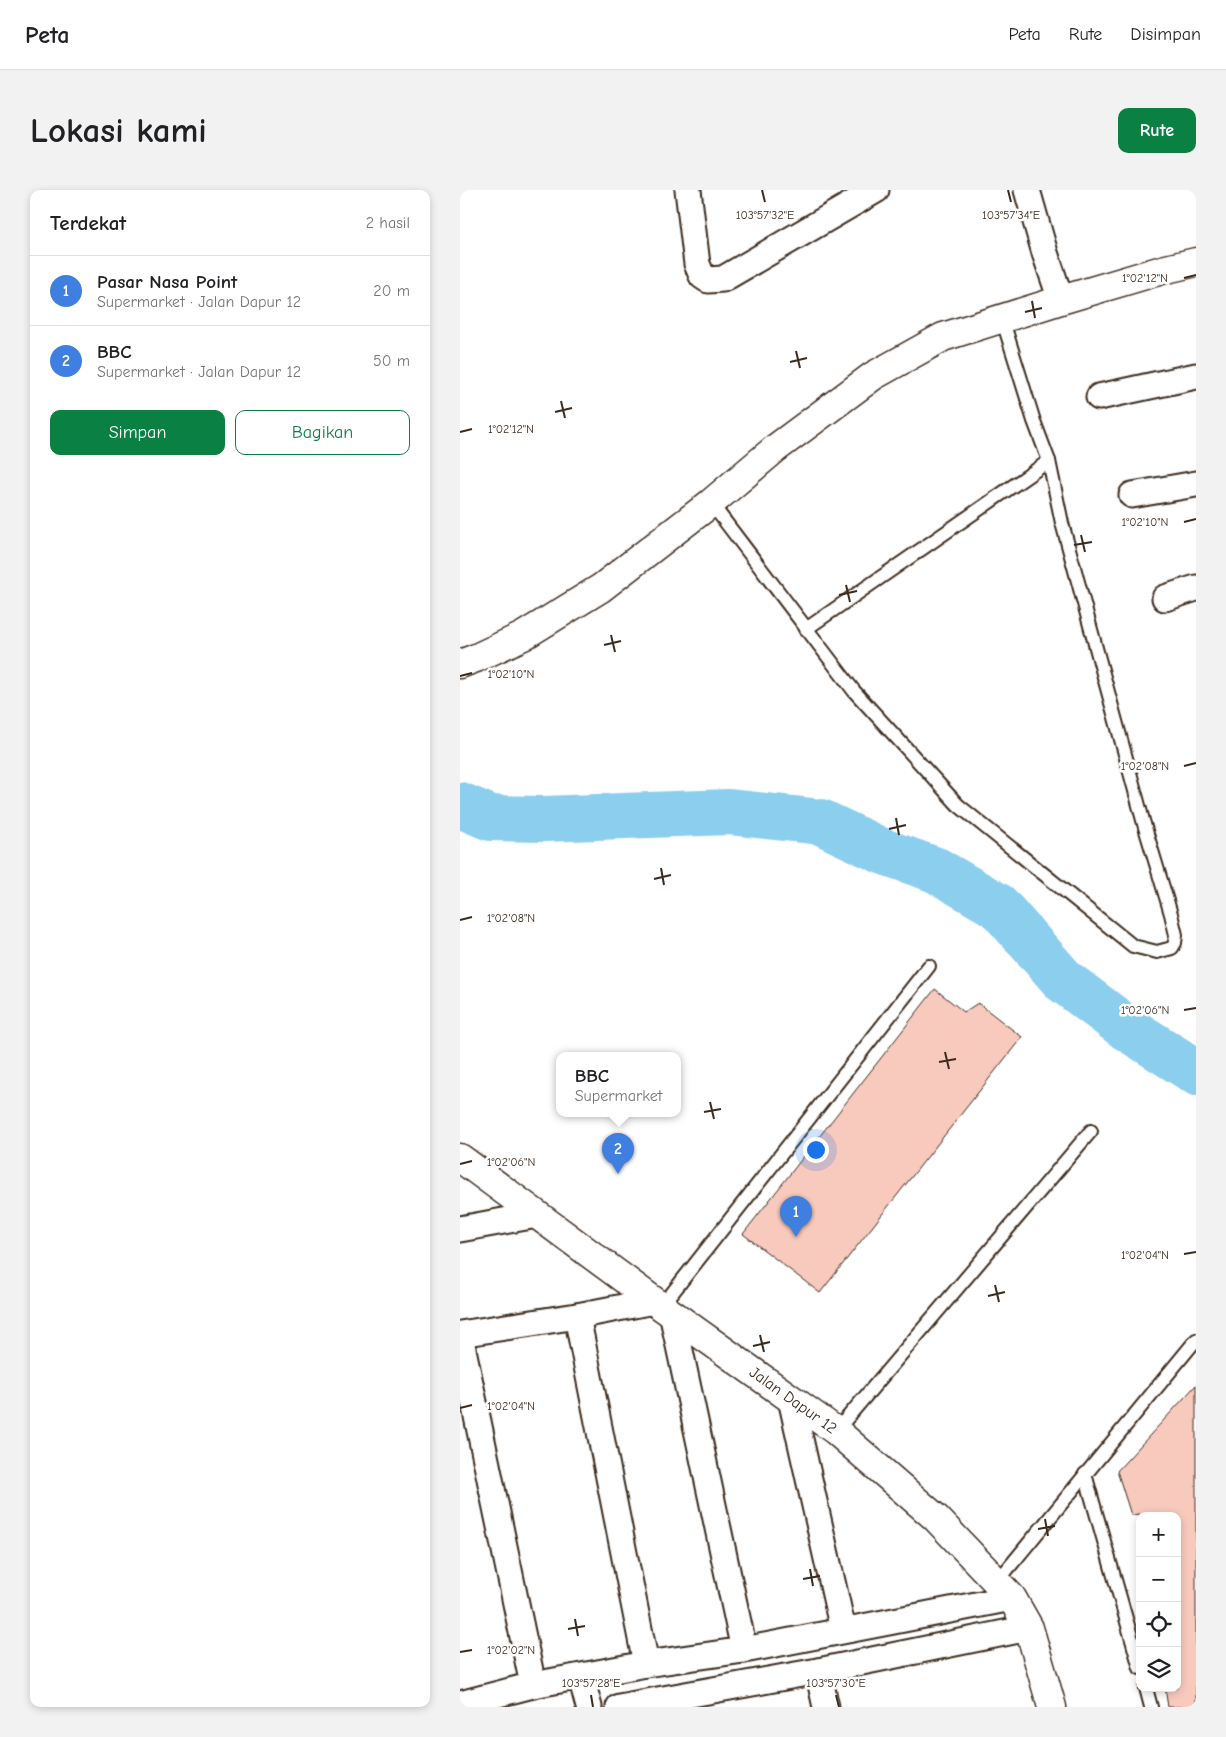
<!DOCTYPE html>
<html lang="id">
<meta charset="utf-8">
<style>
:root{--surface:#fff;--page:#f2f2f2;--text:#202124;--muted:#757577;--line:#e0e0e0;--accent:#0b8043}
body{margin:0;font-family:"Comic Neue",sans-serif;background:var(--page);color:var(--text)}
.controls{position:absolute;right:15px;bottom:15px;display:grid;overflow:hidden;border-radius:10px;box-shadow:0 2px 8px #0003}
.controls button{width:45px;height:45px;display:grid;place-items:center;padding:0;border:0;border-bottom:1px solid var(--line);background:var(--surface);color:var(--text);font:25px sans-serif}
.you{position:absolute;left:355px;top:959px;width:18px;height:18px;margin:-12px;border:4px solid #fff;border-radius:50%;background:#1a73e8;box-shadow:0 0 0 8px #1a73e833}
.badge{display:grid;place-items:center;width:32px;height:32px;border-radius:50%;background:var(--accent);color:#fff;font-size:16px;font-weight:700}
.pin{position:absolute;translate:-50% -41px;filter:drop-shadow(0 1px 2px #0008)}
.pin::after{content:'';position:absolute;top:26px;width:18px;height:15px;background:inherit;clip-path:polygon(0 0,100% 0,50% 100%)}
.popup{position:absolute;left:96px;top:862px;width:125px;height:65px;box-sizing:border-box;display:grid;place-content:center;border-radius:10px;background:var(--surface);filter:drop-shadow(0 1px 4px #0005);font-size:16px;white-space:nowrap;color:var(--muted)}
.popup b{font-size:19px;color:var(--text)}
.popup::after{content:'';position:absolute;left:50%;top:100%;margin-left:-10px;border:10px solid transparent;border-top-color:var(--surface)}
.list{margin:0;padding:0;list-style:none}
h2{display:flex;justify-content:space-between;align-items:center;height:65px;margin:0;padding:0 20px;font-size:21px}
h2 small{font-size:16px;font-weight:400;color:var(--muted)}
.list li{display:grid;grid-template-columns:32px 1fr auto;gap:15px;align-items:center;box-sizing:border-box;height:70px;padding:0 20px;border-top:1px solid var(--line)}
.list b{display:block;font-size:19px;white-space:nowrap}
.list p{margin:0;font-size:16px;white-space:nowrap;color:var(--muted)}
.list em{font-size:16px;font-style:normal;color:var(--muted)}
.actions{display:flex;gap:10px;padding:15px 20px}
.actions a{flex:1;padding:11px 0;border:1px solid var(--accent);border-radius:10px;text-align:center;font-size:18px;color:var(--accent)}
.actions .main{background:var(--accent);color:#fff}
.icon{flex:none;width:28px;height:28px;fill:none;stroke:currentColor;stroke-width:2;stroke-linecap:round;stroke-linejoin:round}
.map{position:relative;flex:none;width:736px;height:1517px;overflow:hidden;border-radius:10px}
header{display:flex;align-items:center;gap:30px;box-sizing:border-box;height:70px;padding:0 25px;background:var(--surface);border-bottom:1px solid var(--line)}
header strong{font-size:24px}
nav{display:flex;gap:28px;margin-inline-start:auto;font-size:18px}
.intro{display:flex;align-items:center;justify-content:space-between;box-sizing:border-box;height:120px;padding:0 30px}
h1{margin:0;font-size:35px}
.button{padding:12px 22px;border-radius:10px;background:var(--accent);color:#fff;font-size:18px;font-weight:700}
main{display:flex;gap:30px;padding:0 30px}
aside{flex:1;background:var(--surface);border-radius:10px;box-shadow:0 2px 8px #0003}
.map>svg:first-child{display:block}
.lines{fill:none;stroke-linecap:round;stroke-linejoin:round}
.river{stroke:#8bceed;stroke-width:46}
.building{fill:#f8c9bd;stroke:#3b2a1e}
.lane-casing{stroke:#3b2a1e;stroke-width:16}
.street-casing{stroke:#3b2a1e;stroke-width:29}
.secondary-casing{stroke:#3b2a1e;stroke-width:31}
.lane{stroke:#fff;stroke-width:12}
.street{stroke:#fff;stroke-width:25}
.secondary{stroke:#fff;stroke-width:28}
.ticks{fill:none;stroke:#3b2a1e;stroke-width:2}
.labels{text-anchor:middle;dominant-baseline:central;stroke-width:5;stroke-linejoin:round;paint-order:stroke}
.street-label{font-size:16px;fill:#3b2a1e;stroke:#fff}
.ticks-label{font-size:12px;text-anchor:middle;fill:#3b2a1e;stroke:#fff;stroke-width:5;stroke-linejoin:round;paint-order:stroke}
</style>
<header>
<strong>Peta</strong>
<nav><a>Peta</a><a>Rute</a><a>Disimpan</a></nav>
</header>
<div class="intro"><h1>Lokasi kami</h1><a class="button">Rute</a></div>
<main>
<aside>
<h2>Terdekat<small>2 hasil</small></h2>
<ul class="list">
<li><span class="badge" style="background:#3f7fe0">1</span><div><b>Pasar Nasa Point</b><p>Supermarket · Jalan Dapur 12</p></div><em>20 m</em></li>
<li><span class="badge" style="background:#3f7fe0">2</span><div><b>BBC</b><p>Supermarket · Jalan Dapur 12</p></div><em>50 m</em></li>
</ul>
<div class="actions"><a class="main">Simpan</a><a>Bagikan</a></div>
</aside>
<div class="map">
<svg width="736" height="1517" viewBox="0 0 736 1517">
<rect width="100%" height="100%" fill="#fff"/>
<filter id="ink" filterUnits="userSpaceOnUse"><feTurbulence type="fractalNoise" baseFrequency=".02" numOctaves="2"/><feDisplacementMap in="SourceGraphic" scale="10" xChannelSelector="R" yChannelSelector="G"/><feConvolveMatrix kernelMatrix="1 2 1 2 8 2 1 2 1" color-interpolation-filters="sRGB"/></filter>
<g filter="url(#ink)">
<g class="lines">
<!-- river -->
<polyline class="river" points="0,615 31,628 84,629 269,622 361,632 422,661 476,680 538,716 604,791 665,837 736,882"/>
</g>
<!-- building -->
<g class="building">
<polygon points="475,799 504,822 518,813 562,847 360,1103 283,1044"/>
<polygon points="736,1195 736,1517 708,1517 705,1498 717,1498 717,1326 680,1326 680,1328 679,1324 671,1325 657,1281"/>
</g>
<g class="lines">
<defs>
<g id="lane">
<polyline points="251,313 394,501 498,615 673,756 697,762 712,758 715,753 716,745 711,724 684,634 602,333 589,271 574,231 542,128"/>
<polyline points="346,439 589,271"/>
<polyline points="202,1116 469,776"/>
<polyline points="376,1241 631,941"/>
<polyline points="625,1284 680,1478"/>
<polyline points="537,1392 736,1150"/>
<polyline points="686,1498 691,1517"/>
</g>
<g id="street">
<polyline points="228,0 237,74 242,86 248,90 263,89 416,0"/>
<polyline points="567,0 585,63 601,110"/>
<polyline points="639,207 736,186"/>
<polyline points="672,305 736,294"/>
<polyline points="705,408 736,398"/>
<polyline points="0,1039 77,1025"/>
<polyline points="212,1123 284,1460"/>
<polyline points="117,1126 186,1474"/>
<polyline points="0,1144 117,1126 194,1111"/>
<polyline points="0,1145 73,1495"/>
<polyline points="331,1209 383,1440"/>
<polyline points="358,1481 366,1517"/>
<polyline points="121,1487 129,1517"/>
<polyline points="0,1514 73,1495 186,1474 284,1460 552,1408"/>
<polyline points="159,1517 358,1481 569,1438"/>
</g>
<g id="secondary">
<polyline points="0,474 16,468 63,446 141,398 251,313 316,258 413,186 483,147 601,110 702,80 736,72"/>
<path id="s1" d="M0 968 194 1111 376 1241 476 1328 552 1408 569 1438 592 1517"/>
</g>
</defs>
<!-- lane casing -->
<use href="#lane" class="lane-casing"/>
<!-- street casing -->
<use href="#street" class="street-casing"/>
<!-- secondary casing -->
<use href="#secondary" class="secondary-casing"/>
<!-- lane -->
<use href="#lane" class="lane"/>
<!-- street -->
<use href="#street" class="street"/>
<!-- secondary -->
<use href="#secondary" class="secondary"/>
</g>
</g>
<!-- ticks -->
<path class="ticks" d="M302 0 305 12M548 0 551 12M724 88 736 85M572 111 575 128M565 122 582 118M336 161 340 178M330 172 347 168M101 211 105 228M95 222 112 218M0 242 12 239M724 332 736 329M621 345 625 362M614 355 632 352M386 395 390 412M379 405 397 401M151 445 155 462M144 455 161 451M0 486 12 483M724 576 736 573M436 628 439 645M429 639 446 635M201 678 204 695M194 689 211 685M0 730 12 727M724 820 736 818M485 862 489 879M479 872 496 869M250 912 254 929M244 922 261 919M0 974 12 971M724 1064 736 1062M535 1095 539 1112M528 1106 545 1102M300 1145 304 1162M293 1156 310 1152M0 1218 12 1215M585 1329 588 1346M578 1339 595 1336M350 1379 353 1396M343 1389 360 1386M115 1429 118 1446M108 1439 125 1436M0 1462 12 1460M131 1505 133 1517M376 1505 379 1517"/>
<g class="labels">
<!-- street labels -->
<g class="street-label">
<text stroke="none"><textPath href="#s1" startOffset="412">Jalan Dapur 12</textPath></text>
</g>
</g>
<g class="ticks-label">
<text x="305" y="29">103°57'32"E</text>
<text x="551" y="29">103°57'34"E</text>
<text x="685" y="92">1°02'12"N</text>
<text x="51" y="243">1°02'12"N</text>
<text x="685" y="336">1°02'10"N</text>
<text x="51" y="488">1°02'10"N</text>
<text x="685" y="580">1°02'08"N</text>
<text x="51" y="732">1°02'08"N</text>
<text x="685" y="824">1°02'06"N</text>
<text x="51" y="976">1°02'06"N</text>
<text x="685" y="1069">1°02'04"N</text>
<text x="51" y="1220">1°02'04"N</text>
<text x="51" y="1464">1°02'02"N</text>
<text x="131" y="1497">103°57'28"E</text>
<text x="376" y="1497">103°57'30"E</text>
</g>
</svg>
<div class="controls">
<button>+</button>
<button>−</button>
<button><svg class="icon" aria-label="locate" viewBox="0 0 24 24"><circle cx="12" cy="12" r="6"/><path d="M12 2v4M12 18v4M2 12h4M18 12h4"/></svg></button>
<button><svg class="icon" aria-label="layers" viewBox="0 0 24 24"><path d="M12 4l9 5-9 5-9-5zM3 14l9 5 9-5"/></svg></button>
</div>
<div class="you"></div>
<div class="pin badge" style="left:336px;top:1047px;background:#3f7fe0">1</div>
<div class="pin badge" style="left:158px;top:984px;background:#3f7fe0">2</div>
<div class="popup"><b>BBC</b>Supermarket</div>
</div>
</main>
